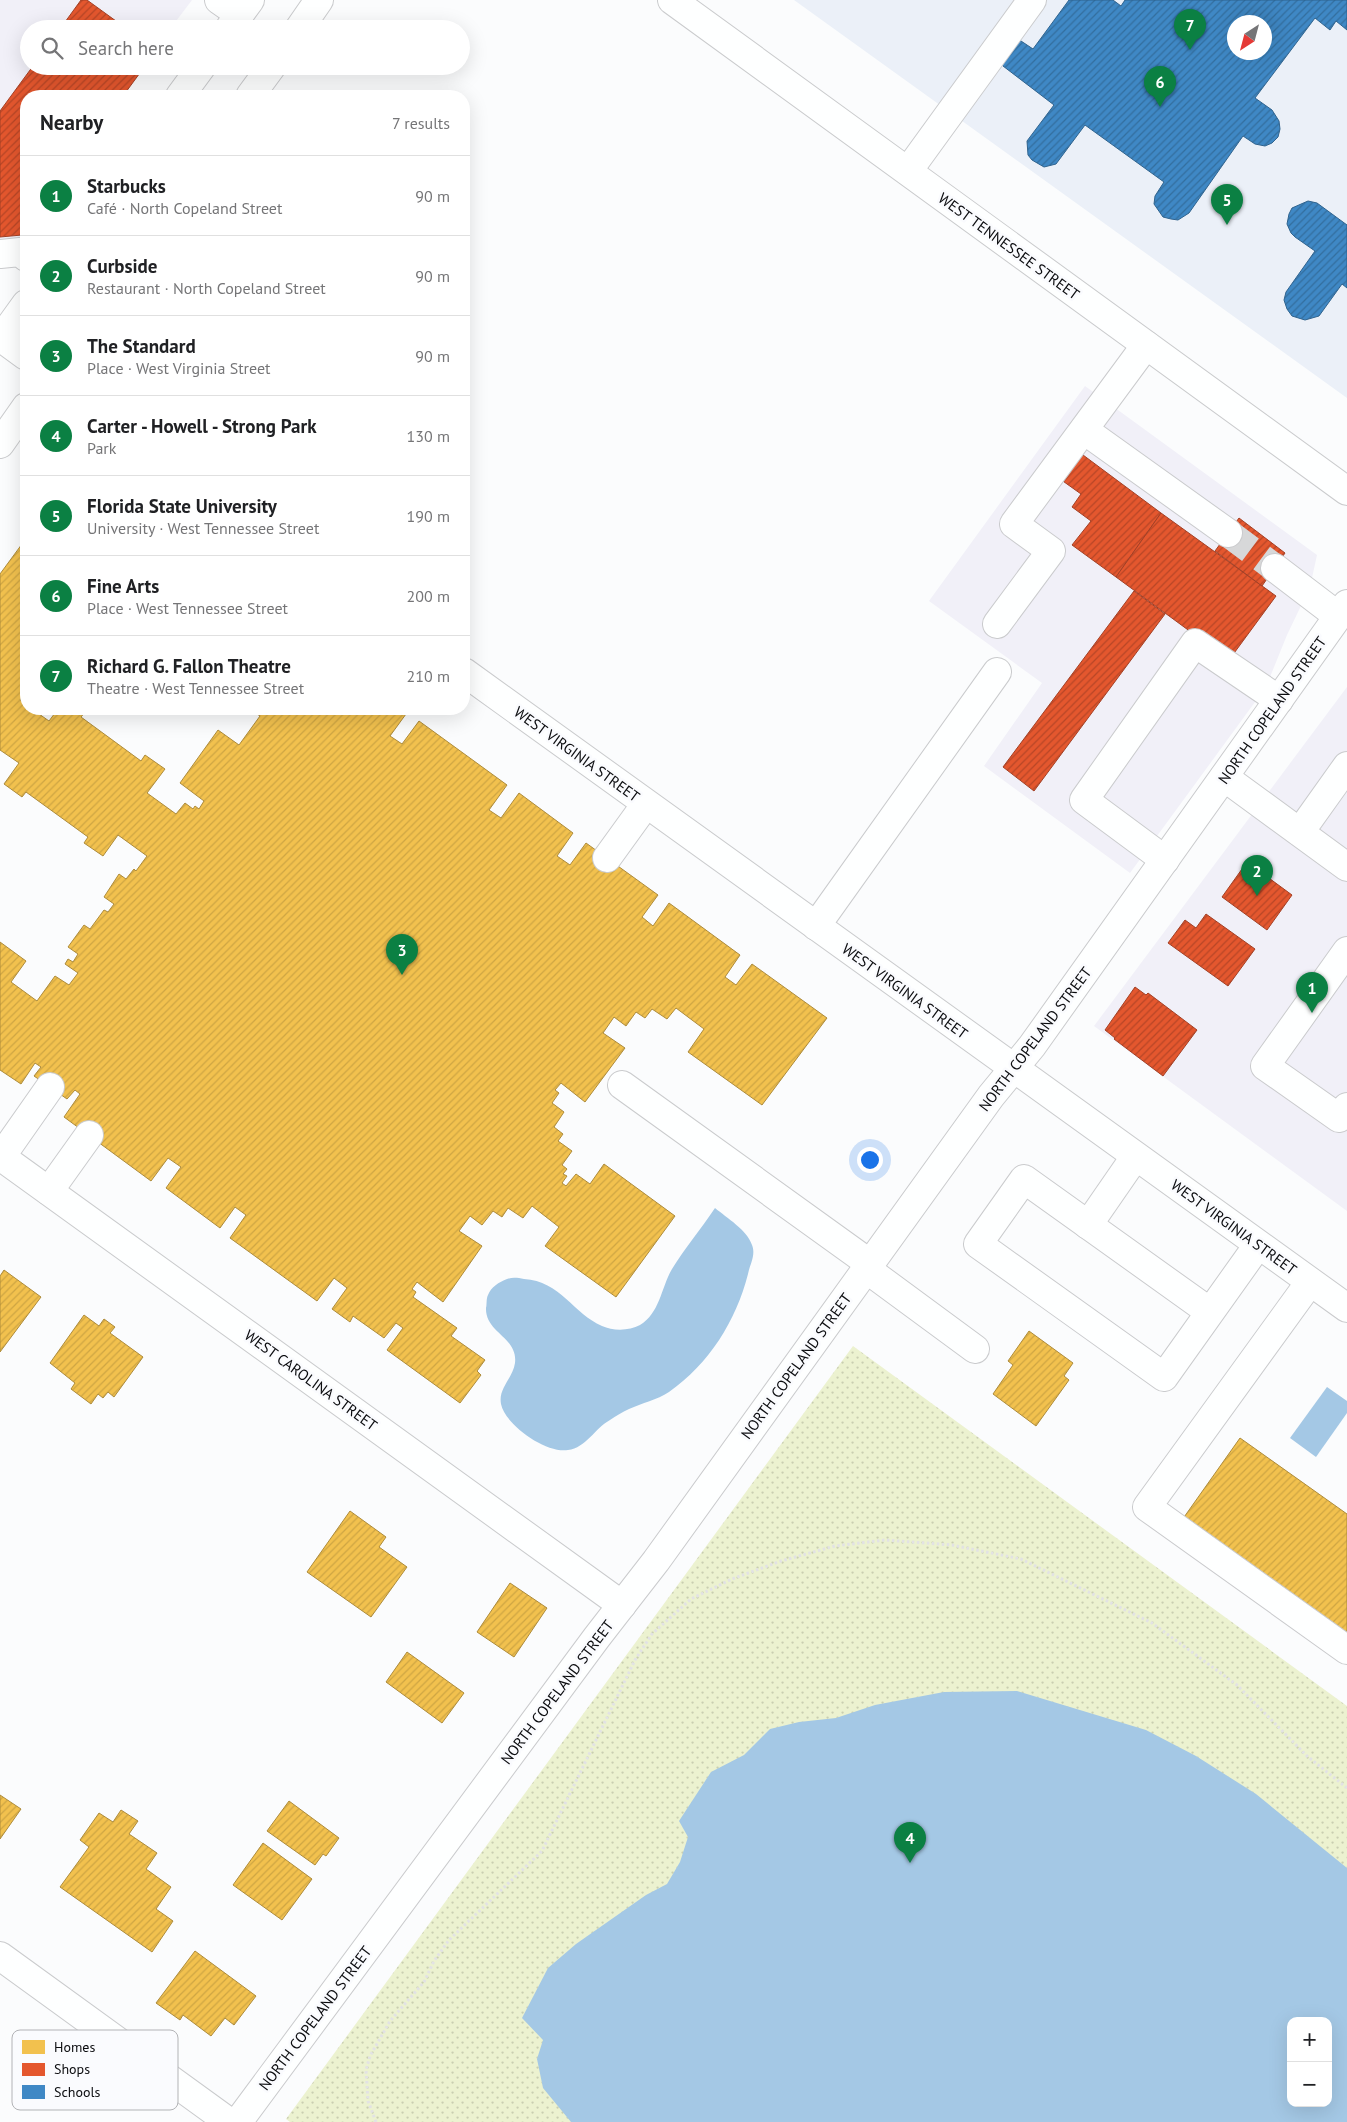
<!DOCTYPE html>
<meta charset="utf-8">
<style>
:root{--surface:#fff;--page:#f6f6f6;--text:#202124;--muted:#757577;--line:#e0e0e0;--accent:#0b8043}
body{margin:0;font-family:"PT Sans",sans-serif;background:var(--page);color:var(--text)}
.controls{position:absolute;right:15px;bottom:15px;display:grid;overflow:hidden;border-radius:10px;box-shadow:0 5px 20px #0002}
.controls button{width:45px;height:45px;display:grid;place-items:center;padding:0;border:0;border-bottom:1px solid var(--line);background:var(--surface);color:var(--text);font:25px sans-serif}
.compass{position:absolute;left:1227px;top:15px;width:45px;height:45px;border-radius:50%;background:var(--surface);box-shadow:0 5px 20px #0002;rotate:216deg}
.you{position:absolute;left:869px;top:1159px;width:18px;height:18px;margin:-12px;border:4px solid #fff;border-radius:50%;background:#1a73e8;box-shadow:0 0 0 8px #1a73e833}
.badge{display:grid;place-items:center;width:32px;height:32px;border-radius:50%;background:var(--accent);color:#fff;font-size:16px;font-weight:700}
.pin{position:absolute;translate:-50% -41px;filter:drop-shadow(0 1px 2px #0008)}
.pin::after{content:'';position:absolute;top:26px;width:18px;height:15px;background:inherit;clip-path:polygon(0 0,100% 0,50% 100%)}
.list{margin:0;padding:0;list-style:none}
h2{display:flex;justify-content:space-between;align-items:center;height:65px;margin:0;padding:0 20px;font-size:21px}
h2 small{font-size:16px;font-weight:400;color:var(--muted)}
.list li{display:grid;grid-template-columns:32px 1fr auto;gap:15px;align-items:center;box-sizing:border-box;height:80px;padding:0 20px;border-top:1px solid var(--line)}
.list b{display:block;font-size:19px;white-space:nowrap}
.list p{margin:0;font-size:16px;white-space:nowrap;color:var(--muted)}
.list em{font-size:16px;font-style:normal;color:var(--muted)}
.icon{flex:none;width:28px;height:28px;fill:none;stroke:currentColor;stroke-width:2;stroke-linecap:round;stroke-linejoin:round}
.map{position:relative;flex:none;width:1347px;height:2122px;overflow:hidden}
.search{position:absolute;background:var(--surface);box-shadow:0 5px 20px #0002;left:20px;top:20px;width:450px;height:55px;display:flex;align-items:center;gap:12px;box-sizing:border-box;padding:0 18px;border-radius:28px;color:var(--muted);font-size:19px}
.panel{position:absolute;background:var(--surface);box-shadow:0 5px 20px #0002;left:20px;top:90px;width:450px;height:625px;border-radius:20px}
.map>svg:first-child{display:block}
.commercial{fill:#f1f0f8}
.built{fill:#ebf0f8;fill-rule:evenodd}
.grass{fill:url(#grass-dots);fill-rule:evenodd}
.water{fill:#a4c8e5;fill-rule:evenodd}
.homes{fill:url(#homes-hatch);stroke:#ad8b3b}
.shops{fill:url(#shops-hatch);stroke:#a34025}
.schools{fill:url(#schools-hatch);stroke:#2f638e;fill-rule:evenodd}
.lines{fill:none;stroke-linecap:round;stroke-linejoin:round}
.minor-tunnel{stroke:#d7d8d9;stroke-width:28;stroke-dasharray:28 14;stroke-linecap:butt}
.minor-casing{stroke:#cacbcd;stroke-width:30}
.major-casing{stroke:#cacbcd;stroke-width:30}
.path{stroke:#e2e2e4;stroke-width:3;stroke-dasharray:2.5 2.5;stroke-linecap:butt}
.minor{stroke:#feffff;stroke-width:28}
.major{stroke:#feffff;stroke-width:28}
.labels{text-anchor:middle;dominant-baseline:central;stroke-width:5;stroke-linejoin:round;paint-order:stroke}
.street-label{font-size:15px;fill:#0b0c0f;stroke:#fafbfe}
.key{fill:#fafbfe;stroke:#b2b3b6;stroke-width:1}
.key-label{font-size:14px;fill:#0b0c0f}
</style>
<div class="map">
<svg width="1347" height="2122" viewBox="0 0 1347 2122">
<defs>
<pattern id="grass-dots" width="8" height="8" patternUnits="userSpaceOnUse" patternTransform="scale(1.25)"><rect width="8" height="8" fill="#ecf2d0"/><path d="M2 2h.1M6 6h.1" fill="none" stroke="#c9ceb1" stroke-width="1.8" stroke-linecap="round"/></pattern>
<pattern id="homes-hatch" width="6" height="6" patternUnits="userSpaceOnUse" patternTransform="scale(1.25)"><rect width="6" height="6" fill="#f2c14e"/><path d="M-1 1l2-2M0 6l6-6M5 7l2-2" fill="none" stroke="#cea543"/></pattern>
<pattern id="shops-hatch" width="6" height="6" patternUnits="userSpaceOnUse" patternTransform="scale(1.25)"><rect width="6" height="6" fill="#e4572e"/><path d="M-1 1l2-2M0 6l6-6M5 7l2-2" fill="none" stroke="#b74626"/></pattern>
<pattern id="schools-hatch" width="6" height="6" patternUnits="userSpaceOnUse" patternTransform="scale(1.25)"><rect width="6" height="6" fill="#3f88c5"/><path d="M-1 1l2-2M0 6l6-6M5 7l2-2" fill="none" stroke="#336e9e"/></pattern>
</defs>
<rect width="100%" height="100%" fill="#fbfcfd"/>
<!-- commercial -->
<g class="commercial">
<polygon points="0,0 192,0 170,29 29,29 29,66 143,66 122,96 26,96 26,230 0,267"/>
<polygon points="1085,386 1317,555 1310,587 1287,635 1266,687 1130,873 984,766 1042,683 929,601"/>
<polygon points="1347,687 1347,1211 1094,1026"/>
</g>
<!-- built -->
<path class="built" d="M794 0H1347V398ZM1234 22H1264V52H1234Z"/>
<!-- grass -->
<path class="grass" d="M853 1346 1347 1706V2122H290L286 2119ZM1291 2021H1328V2103H1291Z"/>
<!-- water -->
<g class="water">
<path d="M715 1208C727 1218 747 1230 752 1245 756 1255 750 1264 748 1274 736 1321 709 1364 669 1392 657 1400 642 1403 629 1409 622 1412 616 1416 610 1420 595 1428 586 1448 568 1450 547 1454 505 1425 501 1404 498 1388 513 1378 515 1363 518 1337 485 1333 486 1308 487 1305 486 1299 488 1295 491 1287 499 1282 507 1279 513 1277 518 1278 524 1279 560 1281 574 1314 602 1326 613 1331 629 1331 640 1325 660 1313 661 1288 672 1269 685 1248 701 1229 715 1208Z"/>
<polygon points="1327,1387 1347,1401 1347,1413 1316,1457 1290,1438"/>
<path d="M1017 1691 1146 1730 1196 1756 1256 1794 1347 1868V2122H571L543 2088 537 2059 543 2040 522 2018 548 1968 576 1944 646 1895 667 1884 680 1862 688 1837 679 1821 711 1772 744 1755 770 1729 799 1722 836 1718 875 1705 944 1692ZM1291 2021H1328V2103H1291Z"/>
</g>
<!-- homes -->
<g class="homes">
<polygon points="22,544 26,547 26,676 23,680 26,683 26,692 20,700 26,704 26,709 32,709 49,721 58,709 80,709 85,712 81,717 141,761 145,755 165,769 147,793 176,814 185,803 193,809 195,806 199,809 204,801 180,783 218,730 239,745 260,716 250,709 399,709 406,714 390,736 402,744 419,721 507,785 489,810 501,818 519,793 573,833 557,856 570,865 586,843 658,895 642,917 653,926 669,903 740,955 725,977 736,985 752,964 827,1018 762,1105 688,1052 704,1029 676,1008 667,1019 652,1009 645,1018 636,1012 626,1026 614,1017 603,1033 625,1048 585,1102 561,1083 555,1090 559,1093 552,1103 564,1112 554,1127 563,1134 558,1141 572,1151 562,1165 567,1169 563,1174 567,1176 562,1183 566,1186 576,1174 590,1184 604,1164 675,1216 616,1297 545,1246 559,1227 532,1206 523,1218 508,1208 502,1217 493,1211 482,1225 470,1216 459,1231 482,1246 443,1302 417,1282 412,1289 416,1292 413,1297 457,1328 451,1336 485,1360 477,1371 481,1375 460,1403 387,1350 403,1328 396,1323 384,1338 353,1316 350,1322 332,1309 347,1288 334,1278 317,1301 230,1238 246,1215 235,1207 220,1228 166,1188 181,1167 168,1158 151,1181 64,1117 80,1094 75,1090 67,1099 50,1087 34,1076 41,1067 35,1063 21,1084 0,1070 0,942 26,961 11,982 37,1001 55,976 69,985 78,973 65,964 68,959 73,962 78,954 68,947 84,925 90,929 104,910 108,912 114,904 104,897 119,874 126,879 134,869 136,871 147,856 118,835 103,856 84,843 88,837 26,792 22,797 4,784 19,763 0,750 0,574"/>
<polygon points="4,1270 41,1297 0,1352 0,1276"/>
<polygon points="84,1315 99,1326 104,1319 115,1327 110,1333 143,1357 114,1397 108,1392 103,1398 98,1394 91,1404 71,1389 75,1383 50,1363"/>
<polygon points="1029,1331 1073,1363 1064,1376 1069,1380 1036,1426 993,1394 1013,1365 1008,1361"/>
<polygon points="1240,1438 1347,1514 1347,1638 1182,1520"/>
<polygon points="350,1511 386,1537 379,1547 407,1567 371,1617 307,1572"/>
<polygon points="510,1583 547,1608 514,1657 477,1632"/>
<polygon points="407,1652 464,1693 442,1723 386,1682"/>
<polygon points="0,1795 21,1809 0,1839"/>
<polygon points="289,1801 339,1838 326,1856 323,1854 315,1865 267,1831"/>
<polygon points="121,1810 138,1821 129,1834 157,1853 146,1869 171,1887 156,1909 173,1921 152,1952 60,1887 89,1847 80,1840 99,1813 113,1822"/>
<polygon points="263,1843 312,1879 282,1920 233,1885"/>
<polygon points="195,1951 256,1996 234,2025 225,2018 211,2036 183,2015 180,2020 156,2003"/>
</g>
<!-- shops -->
<g class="shops">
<polygon points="81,0 87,0 127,29 60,29"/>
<polygon points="33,66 145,66 123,96 26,96 26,229 22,235 0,237 0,111"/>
<polygon points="1079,452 1161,513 1116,577 1072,545 1091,521 1072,507 1081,494 1060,479"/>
<polygon points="1161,513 1276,596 1229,660 1116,577"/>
<polygon points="1239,518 1285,553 1262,586 1215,551"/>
<polygon points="1134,591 1165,614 1034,791 1003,767"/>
<polygon points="1247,862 1292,895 1267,930 1222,897"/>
<polygon points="1206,914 1255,949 1228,986 1168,943 1185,920 1196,928"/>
<polygon points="1135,987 1146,995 1148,993 1197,1030 1163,1076 1114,1039 1115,1038 1105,1030"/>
</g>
<!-- schools -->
<g class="schools">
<path d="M1069 0H1113L1121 6 1125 0H1347V30L1336 21 1330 30 1315 18 1255 98 1272 110 1279 121 1280 129 1278 137 1272 143 1265 146 1255 144 1243 136 1189 213 1178 220 1171 219 1163 217 1154 204 1155 196 1164 182 1085 125 1056 164 1044 167 1032 160 1028 155 1027 141 1054 105 1003 66 1000 61 1013 40 1021 41 1033 49ZM1234 22H1264V52H1234Z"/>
<polygon points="1308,201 1317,203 1347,225 1347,288 1342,284 1319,316 1305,320 1292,316 1287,309 1284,300 1286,292 1315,251 1295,237 1291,233 1287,224 1289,214 1292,208"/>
</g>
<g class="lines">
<!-- minor-tunnel -->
<polyline class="minor-tunnel" points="1228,533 1275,568"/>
<defs>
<g id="minor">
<polyline points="219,0 239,14"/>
<polyline points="908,171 1032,0"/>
<polyline points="0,254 20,252 26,257"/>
<polyline points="0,337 26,356"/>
<polyline points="1084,430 1228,533"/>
<polyline points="1275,568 1338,616"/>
<polyline points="997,624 1051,551 1014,524 1146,345"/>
<polyline points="464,672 1347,1308"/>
<polyline points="1224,777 1347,867"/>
<polyline points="1300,832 1347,766"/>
<polyline points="607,858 646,804"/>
<polyline points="1165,860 1084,800 1195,643 1279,700"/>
<polyline points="816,926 997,672"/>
<polyline points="1347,951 1265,1066 1339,1118 1347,1107"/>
<polyline points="622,1085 869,1263"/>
<polyline points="0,1156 622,1605"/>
<polyline points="1,1157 50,1087"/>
<polyline points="49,1191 89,1135"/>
<polyline points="1088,1225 1135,1157"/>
<polyline points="865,1268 975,1349"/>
<polyline points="1310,1282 1147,1507 1347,1650"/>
<polyline points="1210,1312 1024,1179 978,1244 1164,1377 1258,1245"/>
<polyline points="0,1956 229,2122"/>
<polyline points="238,2122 597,1637 656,1561 991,1096 1032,1046 1347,604"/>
</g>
<g id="major">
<polyline points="672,0 1347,491"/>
<polyline points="229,29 250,0"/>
<polyline points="299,29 319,0"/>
<polyline points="180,96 202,66"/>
<polyline points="250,96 272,66"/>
<polyline points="0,340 26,304"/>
<polyline points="0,444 26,407"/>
</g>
</defs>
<!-- minor casing -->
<use href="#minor" class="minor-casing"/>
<!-- major casing -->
<use href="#major" class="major-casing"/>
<!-- path -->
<polyline class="path" points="376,2122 368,2101 366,2070 370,2056 390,2021 424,1982 434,1961 449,1940 542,1851 635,1660 652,1634 691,1599 732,1579 781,1561 835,1546 885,1540 952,1545 1021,1559 1152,1623 1237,1685 1307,1756 1347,1788"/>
<!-- minor -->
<use href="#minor" class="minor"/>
<!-- major -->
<use href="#major" class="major"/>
</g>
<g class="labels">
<!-- street labels -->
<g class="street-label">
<text transform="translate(1009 246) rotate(36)">WEST TENNESSEE STREET</text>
<text transform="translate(1272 710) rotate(-55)">NORTH COPELAND STREET</text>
<text transform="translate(577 754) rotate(36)">WEST VIRGINIA STREET</text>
<text transform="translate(905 991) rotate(36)">WEST VIRGINIA STREET</text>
<text transform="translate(1035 1039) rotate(-53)">NORTH COPELAND STREET</text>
<text transform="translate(1234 1227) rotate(36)">WEST VIRGINIA STREET</text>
<text transform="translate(796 1366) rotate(-54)">NORTH COPELAND STREET</text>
<text transform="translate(311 1380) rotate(36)">WEST CAROLINA STREET</text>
<text transform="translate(557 1692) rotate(-53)">NORTH COPELAND STREET</text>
<text transform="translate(315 2018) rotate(-53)">NORTH COPELAND STREET</text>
</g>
</g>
<!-- legend -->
<rect x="12" y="2030" width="166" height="80" rx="8" class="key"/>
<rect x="22" y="2040" width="23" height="14" fill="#f2c14e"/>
<rect x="22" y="2063" width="23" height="13" fill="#e4572e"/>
<rect x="22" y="2085" width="23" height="14" fill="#3f88c5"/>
<g class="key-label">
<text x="54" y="2052">Homes</text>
<text x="54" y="2074">Shops</text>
<text x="54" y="2097">Schools</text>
</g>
</svg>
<div class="controls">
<button>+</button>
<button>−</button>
</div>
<svg class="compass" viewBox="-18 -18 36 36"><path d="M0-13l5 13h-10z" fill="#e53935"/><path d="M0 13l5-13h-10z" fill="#757577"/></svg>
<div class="you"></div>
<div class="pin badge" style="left:1312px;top:1013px">1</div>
<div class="pin badge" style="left:1257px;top:896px">2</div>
<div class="pin badge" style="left:402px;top:975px">3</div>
<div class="pin badge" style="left:910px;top:1863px">4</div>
<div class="pin badge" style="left:1227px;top:225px">5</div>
<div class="pin badge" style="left:1160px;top:107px">6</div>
<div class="pin badge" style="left:1190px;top:50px">7</div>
<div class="search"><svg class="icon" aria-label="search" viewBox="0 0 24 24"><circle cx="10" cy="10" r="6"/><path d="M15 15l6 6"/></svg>Search here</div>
<section class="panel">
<h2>Nearby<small>7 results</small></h2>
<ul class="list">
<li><span class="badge">1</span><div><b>Starbucks</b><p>Café · North Copeland Street</p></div><em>90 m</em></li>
<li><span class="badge">2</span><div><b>Curbside</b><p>Restaurant · North Copeland Street</p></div><em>90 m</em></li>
<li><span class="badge">3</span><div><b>The Standard</b><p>Place · West Virginia Street</p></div><em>90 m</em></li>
<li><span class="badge">4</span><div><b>Carter - Howell - Strong Park</b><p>Park</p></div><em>130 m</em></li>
<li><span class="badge">5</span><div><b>Florida State University</b><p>University · West Tennessee Street</p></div><em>190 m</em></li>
<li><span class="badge">6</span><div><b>Fine Arts</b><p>Place · West Tennessee Street</p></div><em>200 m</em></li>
<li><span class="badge">7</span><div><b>Richard G. Fallon Theatre</b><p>Theatre · West Tennessee Street</p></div><em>210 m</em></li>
</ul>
</section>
</div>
